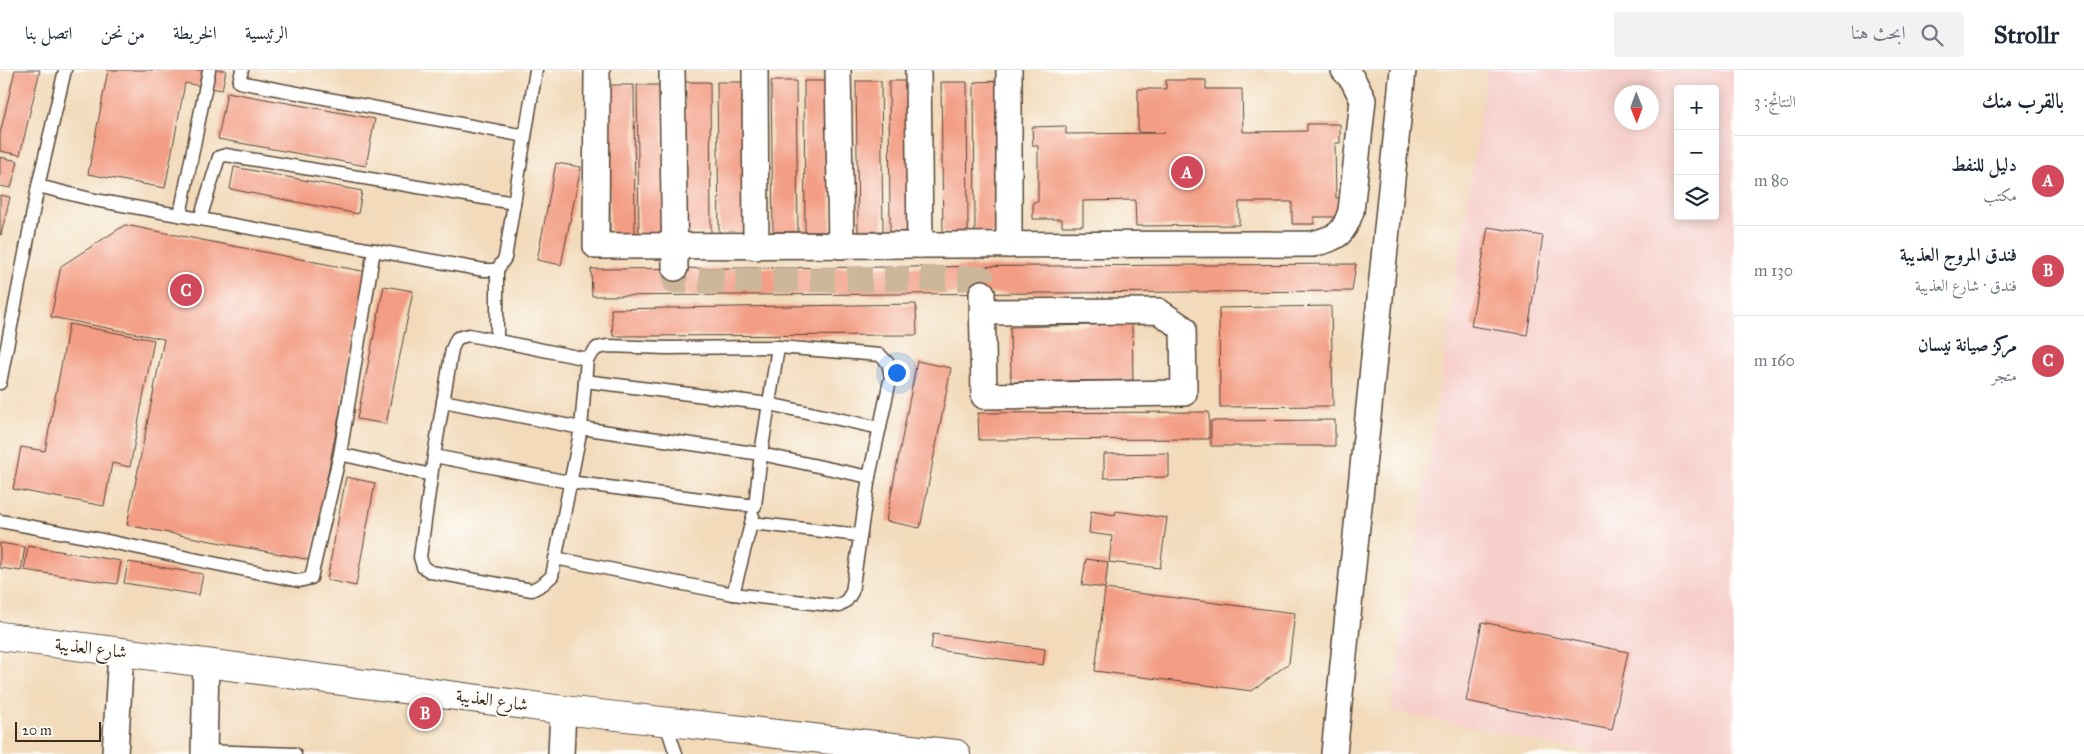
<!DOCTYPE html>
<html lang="ar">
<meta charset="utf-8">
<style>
:root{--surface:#fff;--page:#f2f2f3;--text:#1f2937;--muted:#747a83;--line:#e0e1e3;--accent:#d1495b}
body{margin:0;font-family:"IM FELL Great Primer",Amiri,serif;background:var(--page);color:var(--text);direction:rtl}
.controls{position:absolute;right:15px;top:15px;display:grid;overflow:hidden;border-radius:5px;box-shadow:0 2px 12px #0003}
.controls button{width:45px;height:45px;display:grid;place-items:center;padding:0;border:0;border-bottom:1px solid var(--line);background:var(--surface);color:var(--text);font:25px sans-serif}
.compass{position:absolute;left:1614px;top:15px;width:45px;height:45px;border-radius:50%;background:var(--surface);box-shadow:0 2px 12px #0003;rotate:179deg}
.scale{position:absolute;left:15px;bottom:12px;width:86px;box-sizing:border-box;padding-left:5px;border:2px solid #3b2a1e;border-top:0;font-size:14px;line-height:18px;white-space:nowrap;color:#3b2a1e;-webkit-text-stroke:4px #fdfcf7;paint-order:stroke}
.you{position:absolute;left:896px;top:302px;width:18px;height:18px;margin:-12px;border:4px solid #fff;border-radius:50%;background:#1a73e8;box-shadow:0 0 0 8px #1a73e833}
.badge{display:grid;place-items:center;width:32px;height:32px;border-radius:50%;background:var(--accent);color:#fff;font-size:16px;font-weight:700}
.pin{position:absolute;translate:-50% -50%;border:2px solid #fff;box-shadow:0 1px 5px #0006}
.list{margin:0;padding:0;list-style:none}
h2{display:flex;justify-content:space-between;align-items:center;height:65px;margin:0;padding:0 20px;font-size:21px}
h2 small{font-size:16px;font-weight:400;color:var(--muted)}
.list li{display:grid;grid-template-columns:32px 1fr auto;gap:15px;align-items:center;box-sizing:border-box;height:90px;padding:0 20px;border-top:1px solid var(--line)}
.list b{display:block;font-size:19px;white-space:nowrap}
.list p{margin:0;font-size:16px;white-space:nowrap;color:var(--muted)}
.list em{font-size:16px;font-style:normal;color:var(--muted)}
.icon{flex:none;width:28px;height:28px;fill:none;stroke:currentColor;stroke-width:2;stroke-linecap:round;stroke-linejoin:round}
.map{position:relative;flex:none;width:1734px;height:684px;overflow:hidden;direction:ltr}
header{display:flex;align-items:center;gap:30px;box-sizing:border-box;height:70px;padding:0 25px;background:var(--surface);border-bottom:1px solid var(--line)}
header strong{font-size:24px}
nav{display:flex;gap:28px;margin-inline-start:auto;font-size:18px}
.search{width:350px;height:45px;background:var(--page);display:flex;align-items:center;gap:12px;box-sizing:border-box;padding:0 18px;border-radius:5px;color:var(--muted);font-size:19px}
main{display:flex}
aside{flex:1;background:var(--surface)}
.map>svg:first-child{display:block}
.built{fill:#f7d0cc;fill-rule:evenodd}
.building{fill:#f39d84}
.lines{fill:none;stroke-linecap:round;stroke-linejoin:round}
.street-tunnel{stroke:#cdb79b;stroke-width:25;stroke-dasharray:25 12;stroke-linecap:butt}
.lane-casing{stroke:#564435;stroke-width:15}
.street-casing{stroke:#564435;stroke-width:28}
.secondary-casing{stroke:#564435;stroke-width:30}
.lane{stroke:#fff;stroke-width:12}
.street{stroke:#fff;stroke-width:25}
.secondary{stroke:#fff;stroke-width:28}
.labels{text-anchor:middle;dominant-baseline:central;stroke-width:4.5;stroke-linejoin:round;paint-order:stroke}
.street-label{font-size:18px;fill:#3b2a1e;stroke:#fdfcf7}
</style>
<header>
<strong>Strollr</strong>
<div class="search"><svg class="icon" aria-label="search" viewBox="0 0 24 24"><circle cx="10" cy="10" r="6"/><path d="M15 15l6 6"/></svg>ابحث هنا</div>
<nav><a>الرئيسية</a><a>الخريطة</a><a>من نحن</a><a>اتصل بنا</a></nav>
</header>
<main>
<aside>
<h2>بالقرب منك<small>النتائج: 3</small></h2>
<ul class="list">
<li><span class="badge">A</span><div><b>دليل للنفط</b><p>مكتب</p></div><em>80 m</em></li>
<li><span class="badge">B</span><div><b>فندق المروج العذيبة</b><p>فندق · شارع العذيبة</p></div><em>130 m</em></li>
<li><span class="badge">C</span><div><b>مركز صيانة نيسان</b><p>متجر</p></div><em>160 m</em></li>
</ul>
</aside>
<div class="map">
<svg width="1734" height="684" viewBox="0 0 1734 684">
<rect width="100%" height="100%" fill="#fdfcf7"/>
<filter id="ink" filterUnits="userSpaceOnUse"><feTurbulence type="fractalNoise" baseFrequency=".02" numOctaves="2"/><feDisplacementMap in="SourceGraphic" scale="10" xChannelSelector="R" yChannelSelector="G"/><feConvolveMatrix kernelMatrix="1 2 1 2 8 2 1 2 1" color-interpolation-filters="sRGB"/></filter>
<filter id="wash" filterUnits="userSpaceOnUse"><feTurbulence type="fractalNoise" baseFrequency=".0096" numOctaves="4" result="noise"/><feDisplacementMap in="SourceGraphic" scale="20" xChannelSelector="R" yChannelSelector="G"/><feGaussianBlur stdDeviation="1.12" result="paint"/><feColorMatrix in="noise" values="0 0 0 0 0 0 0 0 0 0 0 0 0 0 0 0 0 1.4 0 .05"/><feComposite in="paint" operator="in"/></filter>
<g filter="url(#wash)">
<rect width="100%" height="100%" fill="#f2daba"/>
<!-- built -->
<path class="built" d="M1488 0H1734V684H1599L1391 641 1487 2ZM1678 19H1715V146H1678ZM1622 22H1652V52H1622Z"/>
<g id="blocks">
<!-- building -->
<g class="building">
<polygon points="15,0 40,0 20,85 0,81 0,64"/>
<polygon points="108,0 226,0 222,20 185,13 165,118 88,104"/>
<polygon points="1166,10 1206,10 1206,19 1242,19 1243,62 1307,61 1307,54 1340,54 1340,73 1335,73 1336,128 1340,128 1341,147 1314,147 1314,154 1292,154 1292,132 1239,132 1239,155 1136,156 1135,130 1083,131 1083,156 1062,156 1062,149 1033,149 1033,132 1038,132 1038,76 1033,76 1032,57 1066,56 1066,64 1165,63 1138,62 1138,19 1166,19"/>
<polygon points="771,11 796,11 798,162 773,162"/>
<polygon points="804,11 829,11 831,162 805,162"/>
<polygon points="856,11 881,11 883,161 858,162"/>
<polygon points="889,11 914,11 915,161 890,162"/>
<polygon points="999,11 1001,163 975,163 974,12"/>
<polygon points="685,12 710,12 711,163 686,163"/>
<polygon points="717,12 742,12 744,163 719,163"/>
<polygon points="941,12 967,12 968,163 943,163"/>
<polygon points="609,15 634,15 635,166 610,167"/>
<polygon points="637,15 662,15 664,166 639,166"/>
<polygon points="227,22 375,49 366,96 218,69"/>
<polygon points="0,87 18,91 11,118 0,116"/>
<polygon points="556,93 581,97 561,195 537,190"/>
<polygon points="234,97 362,121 358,144 230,119"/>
<polygon points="0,125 10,127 1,165 0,165"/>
<polygon points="125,155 367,202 311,490 127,455 164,269 51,247 61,196"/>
<polygon points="1488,157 1543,166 1527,265 1471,256"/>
<polygon points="1356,194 1352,221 592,226 591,199"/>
<polygon points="384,216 413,221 386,354 357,349"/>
<polygon points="916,234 917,265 613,266 611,239"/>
<polygon points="1331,236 1333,336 1220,337 1219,238"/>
<polygon points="69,254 154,270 130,397 112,393 104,436 13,419 21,377 45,381"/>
<polygon points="1132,254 1133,310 1011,312 1010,257"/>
<polygon points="917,291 951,298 920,458 886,451"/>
<polygon points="1209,342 1209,369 979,370 978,343"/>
<polygon points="1335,350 1335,376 1211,376 1211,351"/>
<polygon points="1169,383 1169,407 1104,408 1104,384"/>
<polygon points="346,407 375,413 356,516 327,510"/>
<polygon points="1091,441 1115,445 1116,441 1167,448 1160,498 1109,492 1112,466 1089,463"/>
<polygon points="0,473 25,477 21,501 0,498"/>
<polygon points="28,476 121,491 117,514 24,500"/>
<polygon points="1086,489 1108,492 1105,518 1082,515"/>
<polygon points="128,492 203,504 199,525 124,513"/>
<polygon points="1105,519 1295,543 1289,593 1252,621 1095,601"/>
<polygon points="1482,552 1628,582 1612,660 1466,631"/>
<polygon points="933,564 1045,579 1043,595 931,579"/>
</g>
</g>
</g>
<g filter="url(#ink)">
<use href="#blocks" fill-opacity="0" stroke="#564435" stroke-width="1"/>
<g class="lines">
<!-- street-tunnel -->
<polyline class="street-tunnel" points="675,198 675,211 982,208 982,223"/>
<defs>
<g id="lane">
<polyline points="65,0 38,116 95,130 484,200 497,200 505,188 536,0"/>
<polyline points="242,0 239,12 525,66"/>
<polyline points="180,145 209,0"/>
<polyline points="200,149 219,87 226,85 514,133"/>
<polyline points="497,271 497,200"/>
<polyline points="585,311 769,334 880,358"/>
<polyline points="0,313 38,116"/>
<polyline points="443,331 581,358 761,384 869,407"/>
<polyline points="340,384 374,180"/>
<polyline points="434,386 420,487 423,497 431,502 532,520 543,514 552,506 581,358 587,289 597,278 608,276 666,278 778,277 761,384 755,436 569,412 434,386 452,279 457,268 469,265 587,289"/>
<polyline points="0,451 92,468 299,511 311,508 340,384 431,405"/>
<polyline points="751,453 859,465"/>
<polyline points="555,488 733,524 839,536 847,530 852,522 869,407 891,306 888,293 880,285 778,277"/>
<polyline points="733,524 753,446"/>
<polyline points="665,651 676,684"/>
<polyline points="204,681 295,684"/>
</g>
<g id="street">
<path d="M597 0 596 176 1313 174C1337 167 1343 166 1351 141L1363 30 1353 10 1344 0"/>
<polyline points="672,0 675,198"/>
<polyline points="755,0 756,177"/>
<polyline points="838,0 841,176"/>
<polyline points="918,0 920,175"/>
<polyline points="1009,175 1009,0"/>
<polyline points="982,223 984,326 1184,323 1183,258 1158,241 982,242"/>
<polyline points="115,684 121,582"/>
<polyline points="204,684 206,593"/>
<polyline points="561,684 563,640"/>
<polyline points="1334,684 1403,0"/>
</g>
<polyline id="secondary" points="0,566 563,640 956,684"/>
</defs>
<!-- lane casing -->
<use href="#lane" class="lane-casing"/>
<!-- street casing -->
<use href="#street" class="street-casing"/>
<!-- secondary casing -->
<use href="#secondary" class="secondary-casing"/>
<!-- lane -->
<use href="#lane" class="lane"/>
<!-- street -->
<use href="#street" class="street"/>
<!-- secondary -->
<use href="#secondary" class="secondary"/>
</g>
</g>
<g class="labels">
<!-- street labels -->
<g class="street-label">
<text transform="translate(91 578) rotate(7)">شارع العذيبة</text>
<text transform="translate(492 630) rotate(8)">شارع العذيبة</text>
</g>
</g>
</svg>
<div class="controls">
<button>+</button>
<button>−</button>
<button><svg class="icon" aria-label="layers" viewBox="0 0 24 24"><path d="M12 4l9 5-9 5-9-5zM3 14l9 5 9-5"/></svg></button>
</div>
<svg class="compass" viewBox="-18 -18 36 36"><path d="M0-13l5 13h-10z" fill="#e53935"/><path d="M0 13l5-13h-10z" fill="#747a83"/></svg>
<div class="scale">20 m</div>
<div class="you"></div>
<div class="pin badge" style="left:1187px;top:102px">A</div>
<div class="pin badge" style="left:425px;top:643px">B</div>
<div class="pin badge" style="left:186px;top:220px">C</div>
</div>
</main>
